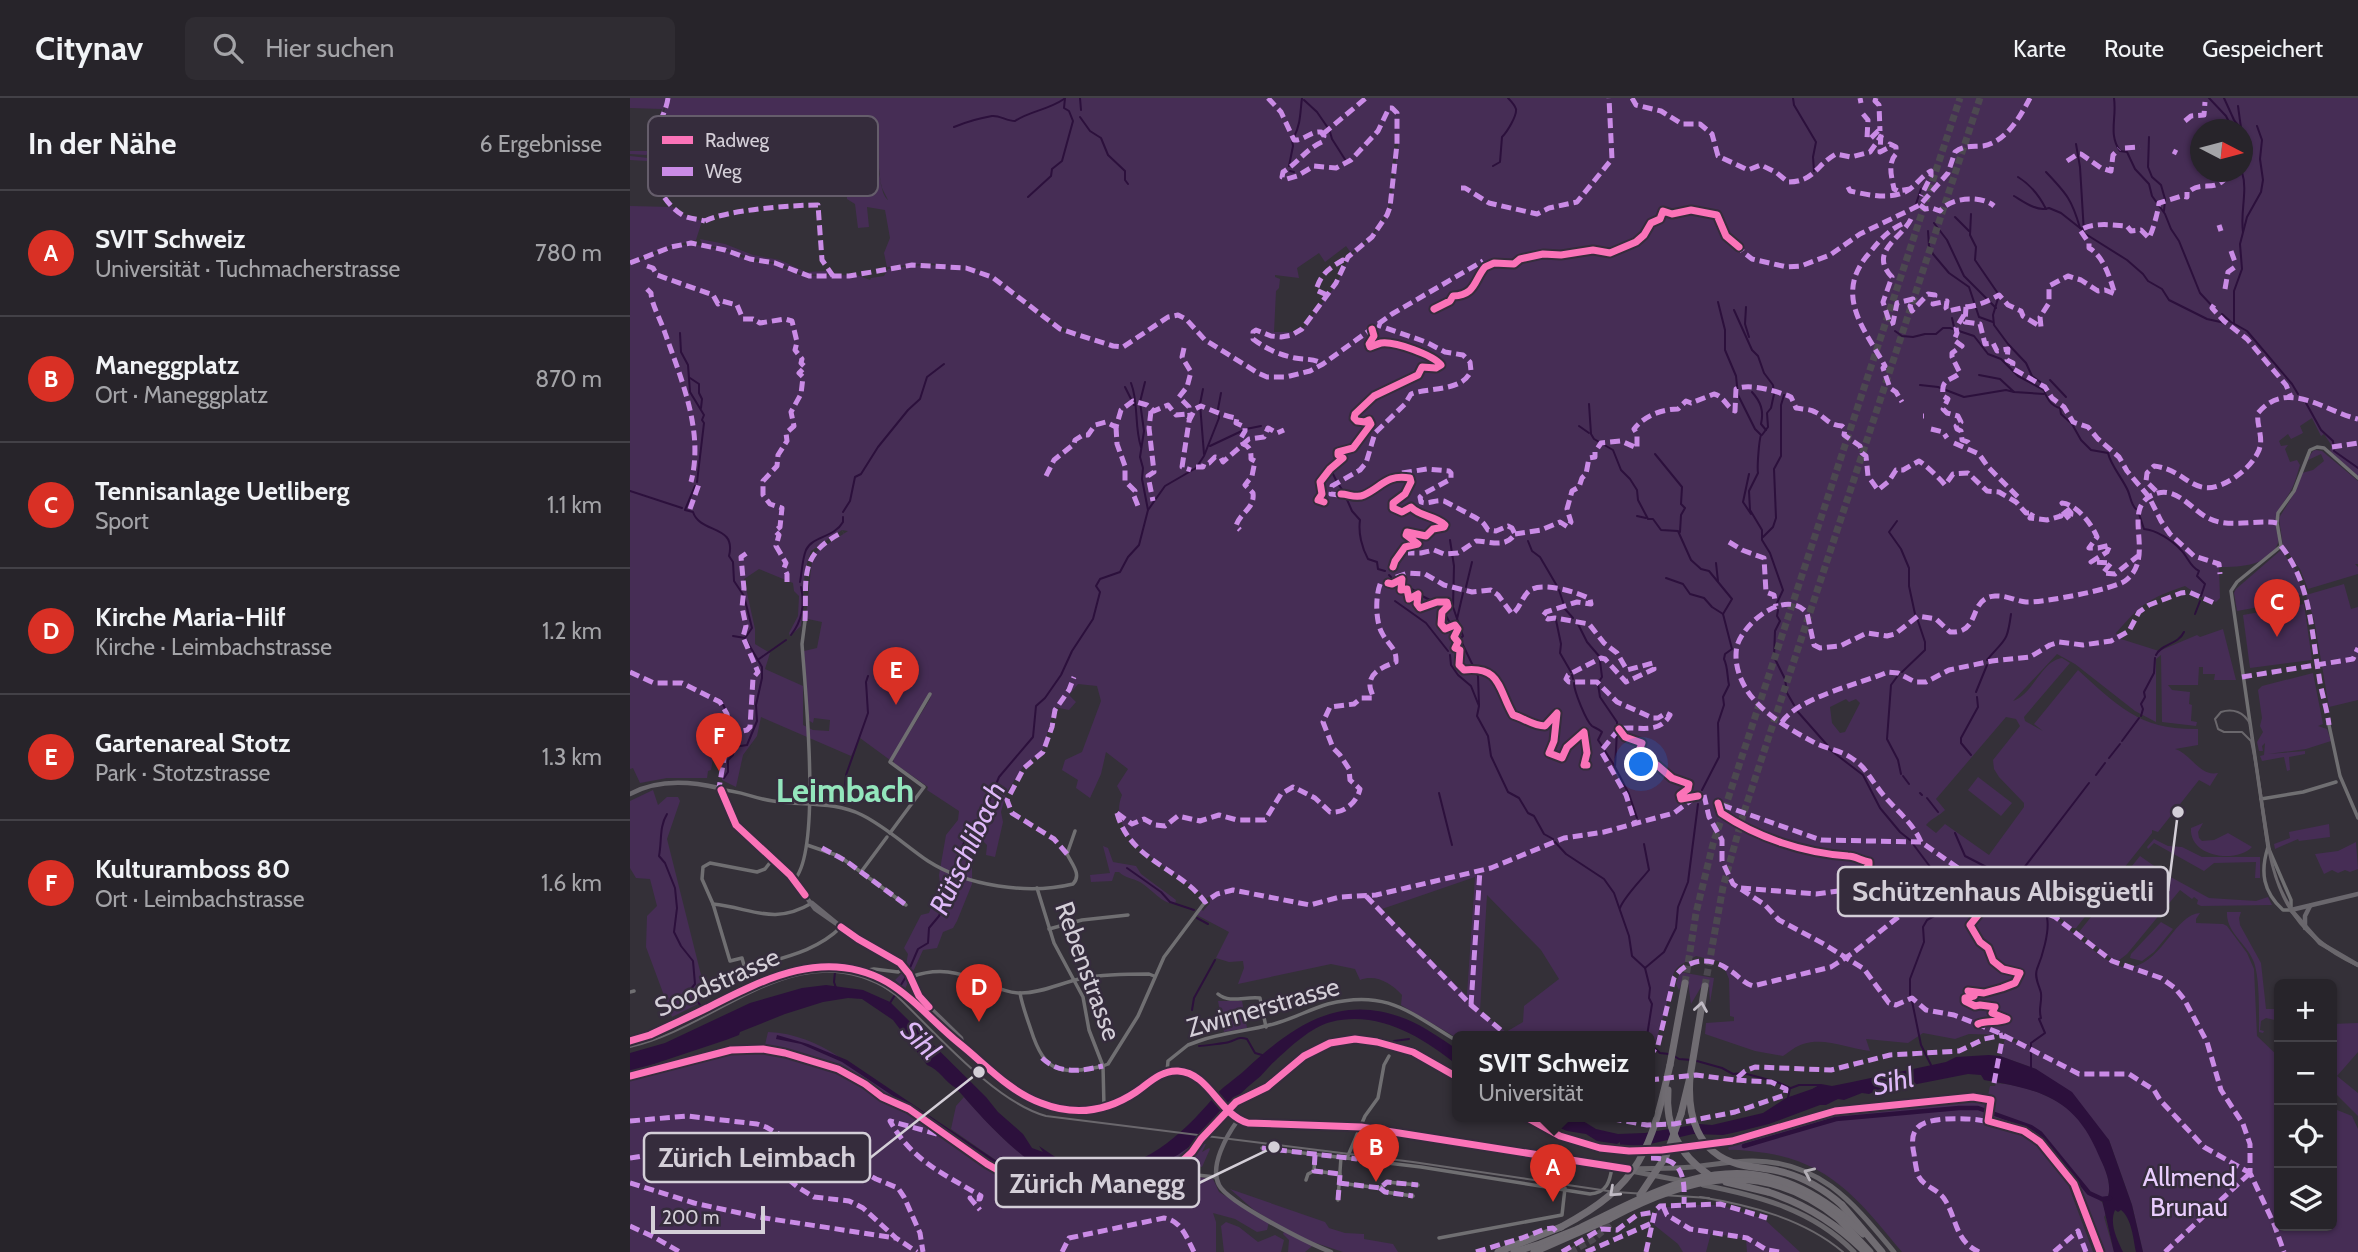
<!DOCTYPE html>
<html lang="de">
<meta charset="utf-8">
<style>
:root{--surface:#27242a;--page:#2f2c32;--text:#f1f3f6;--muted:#a4a4a8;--line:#434147;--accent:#d93025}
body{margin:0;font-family:Cabin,sans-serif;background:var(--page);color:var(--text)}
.controls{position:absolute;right:21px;bottom:21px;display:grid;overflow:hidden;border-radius:10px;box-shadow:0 2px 5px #0004}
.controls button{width:63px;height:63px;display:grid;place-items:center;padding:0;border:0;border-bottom:2px solid var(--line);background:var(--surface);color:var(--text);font:35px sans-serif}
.compass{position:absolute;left:1560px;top:21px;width:63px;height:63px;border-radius:50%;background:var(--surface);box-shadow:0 2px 5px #0004;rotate:96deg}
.scale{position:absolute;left:21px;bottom:18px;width:114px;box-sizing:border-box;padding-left:7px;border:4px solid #d4cfd8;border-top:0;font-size:19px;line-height:24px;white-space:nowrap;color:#d4cfd8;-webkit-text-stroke:5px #352c3c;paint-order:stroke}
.you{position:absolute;left:1012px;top:667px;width:24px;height:24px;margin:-18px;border:5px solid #fff;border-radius:50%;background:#1a73e8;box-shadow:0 0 0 10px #1a73e833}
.badge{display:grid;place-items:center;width:46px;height:46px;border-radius:50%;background:var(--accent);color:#fff;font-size:23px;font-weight:700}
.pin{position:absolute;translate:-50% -58px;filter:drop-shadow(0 2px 4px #0008)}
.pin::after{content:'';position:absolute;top:37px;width:24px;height:21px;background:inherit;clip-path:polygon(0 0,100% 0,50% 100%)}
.popup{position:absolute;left:822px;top:933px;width:203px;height:91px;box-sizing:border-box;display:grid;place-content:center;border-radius:10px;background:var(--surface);filter:drop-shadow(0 2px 5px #0005);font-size:23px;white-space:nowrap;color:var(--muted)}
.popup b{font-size:26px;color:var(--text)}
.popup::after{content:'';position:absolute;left:50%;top:100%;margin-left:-14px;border:14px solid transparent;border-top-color:var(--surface)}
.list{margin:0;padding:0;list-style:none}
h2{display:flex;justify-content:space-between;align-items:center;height:91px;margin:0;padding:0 28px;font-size:30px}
h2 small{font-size:23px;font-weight:400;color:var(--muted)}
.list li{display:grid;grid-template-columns:46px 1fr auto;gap:21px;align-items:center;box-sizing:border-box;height:126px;padding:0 28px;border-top:2px solid var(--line)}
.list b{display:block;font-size:26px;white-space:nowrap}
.list p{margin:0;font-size:23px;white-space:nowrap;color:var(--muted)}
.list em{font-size:23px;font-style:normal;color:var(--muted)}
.icon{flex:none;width:38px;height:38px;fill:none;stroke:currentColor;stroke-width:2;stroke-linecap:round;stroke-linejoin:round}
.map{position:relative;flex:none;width:1728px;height:1154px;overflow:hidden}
header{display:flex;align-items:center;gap:42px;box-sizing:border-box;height:98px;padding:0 35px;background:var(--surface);border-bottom:2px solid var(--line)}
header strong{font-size:33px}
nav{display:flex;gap:38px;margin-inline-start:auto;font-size:24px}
.search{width:490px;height:63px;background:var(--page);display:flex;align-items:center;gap:18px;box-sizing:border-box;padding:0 24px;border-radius:10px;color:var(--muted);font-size:26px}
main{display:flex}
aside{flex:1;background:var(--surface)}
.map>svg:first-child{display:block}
.green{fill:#462d55;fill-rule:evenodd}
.water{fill:#2c103c}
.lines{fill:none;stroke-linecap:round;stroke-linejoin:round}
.stream{stroke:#2c103c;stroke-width:2}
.canal{stroke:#2c103c;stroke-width:4.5}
.highway-tunnel{stroke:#4c4850;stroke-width:7;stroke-dasharray:7 3.5;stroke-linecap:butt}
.street{stroke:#706f72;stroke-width:3.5}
.secondary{stroke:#6a676d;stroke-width:4.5}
.primary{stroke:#69666b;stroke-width:5}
.highway{stroke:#706c72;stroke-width:7}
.tram{stroke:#6a676c;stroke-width:2}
.rail{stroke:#6a676c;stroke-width:2}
.highway-bridge{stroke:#706c72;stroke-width:7}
.quiet{stroke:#ca8be6;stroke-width:5;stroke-dasharray:10 5;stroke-linecap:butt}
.cycleway-casing{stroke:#352c3c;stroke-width:11}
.cycleway{stroke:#fb73b8;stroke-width:7}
.oneway{stroke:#c0bbc4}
.oneway2{stroke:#b4b0b7}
.labels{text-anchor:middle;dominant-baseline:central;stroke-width:5;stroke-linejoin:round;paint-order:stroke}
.street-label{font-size:26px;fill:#d4cfd8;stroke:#352c3c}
.park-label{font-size:26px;fill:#e9cdfd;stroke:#352c3c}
.water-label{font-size:28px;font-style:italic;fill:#deb8f8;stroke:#352c3c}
.district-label{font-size:33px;font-weight:bold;fill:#93e6bc;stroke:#352c3c}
.key{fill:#352c3c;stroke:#655d6b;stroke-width:2}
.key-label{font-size:19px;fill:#d4cfd8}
.leader{fill:none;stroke:#d4cfd8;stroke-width:2.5}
.callout-dot{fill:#d4cfd8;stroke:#352c3c;stroke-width:2.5}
.callout{fill:#352c3c;stroke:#d4cfd8;stroke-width:2.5}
.callout-label{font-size:28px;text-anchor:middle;font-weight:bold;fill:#d4cfd8}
</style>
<header>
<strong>Citynav</strong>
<div class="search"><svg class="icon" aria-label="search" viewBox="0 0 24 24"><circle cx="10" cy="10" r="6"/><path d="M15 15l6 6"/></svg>Hier suchen</div>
<nav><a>Karte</a><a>Route</a><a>Gespeichert</a></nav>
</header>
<main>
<aside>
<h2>In der Nähe<small>6 Ergebnisse</small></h2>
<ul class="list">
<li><span class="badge">A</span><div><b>SVIT Schweiz</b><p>Universität · Tuchmacherstrasse</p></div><em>780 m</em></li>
<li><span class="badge">B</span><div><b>Maneggplatz</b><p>Ort · Maneggplatz</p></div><em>870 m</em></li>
<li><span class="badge">C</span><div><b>Tennisanlage Uetliberg</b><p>Sport</p></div><em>1.1 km</em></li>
<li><span class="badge">D</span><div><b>Kirche Maria-Hilf</b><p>Kirche · Leimbachstrasse</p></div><em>1.2 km</em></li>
<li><span class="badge">E</span><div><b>Gartenareal Stotz</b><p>Park · Stotzstrasse</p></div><em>1.3 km</em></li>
<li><span class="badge">F</span><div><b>Kulturamboss 80</b><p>Ort · Leimbachstrasse</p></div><em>1.6 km</em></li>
</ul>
</aside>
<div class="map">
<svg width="1728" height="1154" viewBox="0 0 1728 1154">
<rect width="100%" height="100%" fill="#343038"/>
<!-- green -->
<g class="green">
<polygon points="0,0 38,0 24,34 20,55 16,57 0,56 0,53 17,53 32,11 0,10"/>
<path d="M39 0H1728V378L1703 357 1700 352 1702 348 1694 336 1691 338 1682 320 1670 328 1673 335 1661 341 1658 336 1649 343 1651 348 1658 347 1655 351 1660 364 1667 362 1670 367C1667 376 1665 386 1660 394 1647 416 1642 415 1649 442 1642 468 1611 469 1589 469L1590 500 1586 504 1571 499 1555 488C1518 501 1512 505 1486 535L1491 541 1529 553 1567 537 1570 539 1593 531 1606 582H1584L1585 576H1573V569H1569L1568 587H1538L1542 592 1560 594 1559 606 1562 607 1561 623 1567 624 1566 628 1532 624 1531 557 1526 561V624L1505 613 1445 566 1427 556 1383 603C1403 597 1411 563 1432 560L1440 565 1394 619 1395 623 1413 633 1404 626 1448 572C1489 609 1510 632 1568 631V647L1545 651C1561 656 1570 679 1588 675L1580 688 1569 682 1528 734 1522 732V735L1446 830H1443L1430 820 1428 822C1448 838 1481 874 1507 871L1503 869C1534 861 1545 817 1570 815L1566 821V825L1593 826 1597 828 1617 855 1624 871 1627 938 1649 959V1128H1702V1010L1722 1018 1728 1031V1154H1513L1502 1107 1479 1042 1406 971 1370 958 1375 941 1402 949 1377 937 1339 936 1325 941 1293 935 1278 945 1236 941 1240 953C1218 951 1196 939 1173 946 1166 948 1159 954 1153 958L1125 953 1075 936 1076 925 1104 923V919L1100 918 1099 881 1092 864 1066 858C1060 862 1052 865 1047 870 1040 878 1041 888 1039 897 1035 913 1028 942 1019 955V938H827V940L771 907 772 897C761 885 746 876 730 882L725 871 701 866 608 886 614 870 613 863 599 864 586 860 599 834 567 817 571 811 573 813 580 805V799L576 800C550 774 473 743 492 697L487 688 498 671 476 654 471 676 460 700 446 690 448 682 432 672 435 662 452 654 471 603 467 588 448 586 439 597 446 604 439 612 424 609 413 652 393 669 376 695 371 714 373 724 365 759 356 757 357 747 351 741 342 757V786L327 823 323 830 313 834 307 850 293 852 275 891 265 882 275 872 278 856 274 850 291 817 299 815 310 786 309 777 316 737 328 722 329 713 297 692 298 689 264 665 263 661 300 601 302 594 260 662 230 640 221 658 131 619 127 638 113 657 106 689 92 682 91 663 83 660 81 672 78 673 77 680H37L10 685 3 670 0 671V166L41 149 61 146 95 152 121 163 146 166 172 178 227 177 240 182 241 180 254 178 258 171C287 166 321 165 351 174 366 179 383 194 396 205 413 218 424 232 446 238L449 235 446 236 427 227 392 199 353 173 300 165 257 169 254 155 260 140 255 112 237 109 239 129 228 130 225 106 217 101 216 79H221V71L233 72 246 70C253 79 249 94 258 102L251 88 248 61 242 69 237 70 221 36C199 57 174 49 151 34L22 54 25 39ZM766 32 768 46 760 113 742 139 719 159 706 187 671 233 665 237 663 234H644L646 193 649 190 650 181 645 179V177L669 180 667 170 689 155 695 164 716 148 721 155 741 138 758 112ZM1570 32H1612V74H1570ZM212 432 218 433 187 453 182 462 176 517 178 521 192 524 187 550 174 553 178 622 183 625 184 620 200 622 199 633 183 632 173 627V588L135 571 140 555 125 546V531L114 481 129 471 163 485 164 493 169 498 168 518 159 535 160 538 171 528 175 472 181 453ZM1216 601 1219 604 1226 601 1230 605 1215 634 1210 635 1202 625 1200 609ZM1376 619 1386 621 1390 628 1363 662 1364 671 1369 679 1394 705V709L1359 757 1315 726 1306 735 1296 727C1302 720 1309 718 1315 712L1306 701ZM845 779 837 897H836L752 811ZM857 797 911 852 929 881 894 908 893 924 876 934 850 913Z"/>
<path d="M0 58 18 60C32 93 32 113 72 123L66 142 41 148 0 164V108L41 109 25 86 18 63 0 62Z"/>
<polygon points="70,141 95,146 123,157 150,162 176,174 197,173 198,176 174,177 148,165 120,160 95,151 72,146"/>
<polygon points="1686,352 1692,353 1728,383 1728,466 1725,466 1728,469 1728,476 1678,491 1670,471 1653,448 1649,420 1665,394 1672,375 1683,372 1694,363 1691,356 1676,363 1683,353"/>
<polygon points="1651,452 1667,474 1673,496 1640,507 1607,513 1604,495 1606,491"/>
<polygon points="1714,486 1721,511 1728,509 1728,602 1699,609 1684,521 1676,497"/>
<polygon points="1674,506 1682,562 1620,570 1613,517"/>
<polygon points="1683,575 1693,626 1688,628 1697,631 1701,643 1676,651 1638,656 1675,653 1675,656 1659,659 1660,672 1657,673 1654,659 1632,663 1630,658 1634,657 1635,645 1632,648 1633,653 1629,653 1627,644 1633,634 1630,628 1632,620 1628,592 1632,588"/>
<polygon points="1348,679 1382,705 1371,718 1338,692"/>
<polygon points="23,692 28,707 37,699 48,699 50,703 37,741 74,889 67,898 68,906 42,919 16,849 17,818 27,808 20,781 6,780 0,770 0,703"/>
<path d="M1573 725 1568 734 1569 740 1572 743 1584 742 1598 735 1622 749C1606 766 1559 759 1561 730Z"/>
<polygon points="1699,726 1700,739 1669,743 1668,741 1645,751 1644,746 1660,740 1659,734"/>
<polygon points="1524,741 1538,748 1552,749 1572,759 1630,759 1630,780 1625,780 1626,764 1584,765 1574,773 1524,745 1518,751 1517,749"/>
<polygon points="1726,744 1728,771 1720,774 1715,772 1708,775 1702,772 1694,776 1685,756 1708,753"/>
<path d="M473 748 478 750 483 764 506 768 511 776 546 802 545 806C532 806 522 791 510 784 502 780 495 780 489 774H485L482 783 461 784 460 777 480 775Z"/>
<polygon points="1510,758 1537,777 1579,800 1626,803 1638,799 1642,807 1571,808 1567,806 1568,802 1564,799 1562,801 1550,792 1497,856 1488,863 1484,863 1449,834"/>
<path d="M1597 814H1611L1609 820 1610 827 1631 865 1636 911H1649V923L1636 920 1631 923 1630 932 1634 933 1633 935 1629 934C1629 916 1630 877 1623 862 1616 845 1596 834 1597 814Z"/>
<polygon points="1531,824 1543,831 1524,854 1512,863 1500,860 1501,856"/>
<polygon points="1050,874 1084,880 1080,905 1079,887 1074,884 1061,906 1058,884 1053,882 1049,892 1046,886"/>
<polygon points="588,903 612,903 617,930 594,934"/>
<polygon points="1728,925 1728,954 1707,978 1728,995 1728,1018 1702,992 1702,926"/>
<path d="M138 934C191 936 229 974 270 1003 306 1028 343 1051 379 1075L396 1085 427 1095 431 1092 401 1075 392 1063 383 1068 389 1075 394 1070 404 1082 418 1088 383 1074 321 1031 326 1008 334 999C359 1027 400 1073 438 1082 453 1086 502 1077 518 1071 538 1064 554 1046 576 1046L572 1054 579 1050 580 1051 572 1069 553 1064 548 1068 553 1074 552 1077 583 1081 589 1094 639 1124 637 1132 627 1134 605 1121 583 1115 586 1124V1154H0V980L114 949 135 947Z"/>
<path d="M1366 985C1401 988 1438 1002 1459 1033 1463 1040 1466 1050 1470 1058 1475 1071 1482 1085 1478 1099L1470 1103 1472 1104 1476 1116 1474 1119 1484 1154H1472L1447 1087 1411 1042 1393 1031 1355 1018 1354 1025C1405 1034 1412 1048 1441 1087L1439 1089 1463 1154H1272C1232 1106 1202 1065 1136 1055 1123 1054 1111 1051 1099 1052L1098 1050 1106 1043 1206 1015 1349 1001 1357 1002 1360 988H1365Z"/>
<polygon points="600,1091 695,1124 699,1130 715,1135 734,1136 734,1141 763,1146 768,1154 713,1154 686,1145 675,1154 658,1154 659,1142 653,1136 655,1131 624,1112"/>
<polygon points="1059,1107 1090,1107 1134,1121 1170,1154 1117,1154 1116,1141 1081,1135 1076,1154 1053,1154 1048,1146 1023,1126 1026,1114 1030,1110"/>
<polygon points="596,1124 609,1129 628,1144 645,1137 654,1142 651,1154 594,1154 591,1128"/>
</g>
<!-- water -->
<g class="water">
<path d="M196 887 233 892 260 904 356 999 368 1014 393 1036 402 1050 413 1054 409 1048 443 1071C502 1081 547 1043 583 1000 591 990 605 981 615 972 663 928 709 894 776 921 794 928 811 941 827 951V967C792 939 749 912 701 924 681 929 660 949 645 963 638 969 633 977 626 982 604 999 586 1025 564 1045 544 1062 518 1073 493 1078 475 1082 458 1086 440 1083 399 1074 353 1021 326 990 315 984 309 971 297 967L263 922 232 901 218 900 193 904 155 916 110 934 109 937 96 942 0 974V955L35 945 120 905 172 890Z"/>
<polygon points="147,937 178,946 217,962 383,1074 418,1088 422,1090 421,1093 396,1085 379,1075 212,964 171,946 146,941"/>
<path d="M1359 957 1370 958 1406 971 1442 994 1479 1042 1502 1107 1513 1154H1506C1503 1140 1502 1121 1491 1112L1488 1114 1485 1112C1479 1126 1487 1141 1493 1154H1484L1472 1102 1478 1099C1482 1085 1475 1071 1469 1058 1445 1000 1412 992 1354 982L1351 977 1338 976 1272 989 1259 987 1239 996 1232 995 1214 1002 1208 1001 1196 1007H1190L1139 1026 1107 1034 1093 1037 1063 1036 1012 1048C1005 1048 997 1046 990 1047V1044L987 1046 967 1043 956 1036 937 1033 930 1030 928 1023 912 1018H945L966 1031 988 1036 1015 1035 1069 1026 1082 1027 1133 1015 1156 1000 1182 991 1191 986 1202 988 1222 984 1316 964 1326 959Z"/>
</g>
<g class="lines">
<!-- stream -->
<g class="stream">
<polyline points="450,0 451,12"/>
<polyline points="1163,0 1164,7 1186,44 1183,59 1184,73"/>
<path d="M1484 0C1487 20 1478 36 1490 53L1497 54 1505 71 1519 86 1522 98 1535 116 1541 131 1549 143 1570 195 1585 211"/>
<polyline points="1579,0 1596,18 1603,32"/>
<polyline points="1594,0 1604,22 1611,31"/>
<polyline points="674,2 687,14 698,30"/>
<polyline points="1608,8 1611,30"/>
<polyline points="450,19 460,33 471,40 478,57 495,73 495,82 498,86"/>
<path d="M324 29C336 24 350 20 362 18 369 17 377 23 385 23 400 13 418 12 434 1"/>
<polyline points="700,34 702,41 716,63"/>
<path d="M664 39C671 25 670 15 672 0"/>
<polyline points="1519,39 1518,69 1522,79 1531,87 1535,101 1534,113"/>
<polyline points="1612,41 1614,46 1613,55"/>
<polyline points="1446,46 1450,69 1454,135 1497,162 1513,176 1518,183 1532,191 1539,202 1577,221 1595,225"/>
<polyline points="1612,58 1612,59"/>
<polyline points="659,68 663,48 662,42"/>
<path d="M863 68 870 64 872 39C877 34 887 18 886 11 885 8 880 2 878 0"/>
<polyline points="660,73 664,74"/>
<path d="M1416 74C1437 96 1442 102 1450 130L1454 132"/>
<path d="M1612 74C1618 93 1610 114 1613 134"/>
<path d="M1388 79C1401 87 1409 97 1416 111"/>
<path d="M1384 98C1394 104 1407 114 1419 110L1431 115 1450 130"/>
<polyline points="398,99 421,78 422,71 432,63 443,23 439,13 434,10 435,0"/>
<polyline points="1286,106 1291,91"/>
<polyline points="1341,116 1340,137 1346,149 1345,162 1369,197 1363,217 1364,227 1378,246 1396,265 1402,278 1413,286"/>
<polyline points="1325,119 1339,133"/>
<polyline points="1304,125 1317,142 1334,178 1366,210"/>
<polyline points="1298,133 1299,148 1303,156 1319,175 1339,189 1349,219 1363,224"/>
<path d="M1088 204 1095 232V252L1106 278 1108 297 1125 331 1131 337C1129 342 1127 369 1128 375L1119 393 1120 412 1132 432V442L1140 455 1153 492 1147 505"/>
<polyline points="1116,209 1115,226 1119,239"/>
<polyline points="1104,212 1122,252 1128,258 1134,275 1143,287 1144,296 1141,310 1137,315 1138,329 1132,337"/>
<polyline points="1592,216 1601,224 1617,233 1662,286 1668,296"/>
<polyline points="1322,220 1324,229"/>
<polyline points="1604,225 1604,193 1612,171 1610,146 1617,119 1631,94 1633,82 1630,61 1632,42 1627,28"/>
<path d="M1265 233 1272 238 1283 239 1295 236H1306L1313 230H1320L1344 238 1358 256 1371 261 1388 278 1414 292C1416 299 1421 308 1430 310L1431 316 1442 326 1451 342 1461 352 1478 355C1481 368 1493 381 1498 393 1501 400 1501 407 1506 411"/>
<polyline points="50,235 51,254 58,267 60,294 74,317 72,322 74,325 67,384"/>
<polyline points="1349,277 1370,281 1384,294 1414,296"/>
<polyline points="60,280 69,286 69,295 72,301 71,310"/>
<polyline points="1420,282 1436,299"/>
<polyline points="515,284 510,304 514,333 510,359 513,370 512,381 518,412"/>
<path d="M501 285C509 305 504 328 511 349"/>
<polyline points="1290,287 1308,289 1334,299 1376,292 1384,294"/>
<polyline points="495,289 504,307"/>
<polyline points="573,291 570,306 574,356"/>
<path d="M1122 294C1131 304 1134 313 1131 326L1136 332"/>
<polyline points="1676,305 1691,332 1703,343 1704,353 1728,370"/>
<path d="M959 306 961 336 964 341 983 352 991 372 1000 381 1007 392 1008 402 1018 421H1023L1031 432 1048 433 1061 462 1071 471 1079 473 1102 501 1093 516 1102 551 1095 556 1094 561C1098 569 1097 578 1099 587L1093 599 1094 607 1088 625 1089 659 1072 692"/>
<polyline points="949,328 959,335"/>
<polyline points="580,348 616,331 631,328"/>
<polyline points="1025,356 1052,389 1051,406 1055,410 1051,417 1050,434"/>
<polyline points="701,372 706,382"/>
<polyline points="1119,376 1113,404 1121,416"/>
<polyline points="709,387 713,393"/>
<path d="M65 388 55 412 63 414C70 436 107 426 99 458L103 464 104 483 114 498 122 530 115 540 132 569V580L126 607 127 623 117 647 104 649 103 657 98 662V674L94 680"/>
<polyline points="0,393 52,410"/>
<path d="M715 397 722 413 730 422C728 435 732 450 738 461L747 464 748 471 755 473"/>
<polyline points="213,414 220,403 225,379 231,376 248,349 278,312 290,301 297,279 314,266"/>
<path d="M1509 416 1514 431C1526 432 1542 442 1551 452 1558 459 1560 469 1569 473L1567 478 1575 486 1571 498"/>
<polyline points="1007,418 1016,420"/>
<polyline points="1267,423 1259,434 1271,451 1279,470 1279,488 1285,516"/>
<polyline points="1133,439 1143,429 1146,420 1144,371 1151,358 1151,307 1154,297"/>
<polyline points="820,442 824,468 823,509 833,538 830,541 848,578 849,607"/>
<polyline points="898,443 902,453 910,459 927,488"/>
<polyline points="1086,465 1088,483"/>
<polyline points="759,477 761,479"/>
<polyline points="1036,480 1053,486 1060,496 1074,500 1082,509 1093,516"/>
<polyline points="766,482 789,495"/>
<path d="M170 484C172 474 172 462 176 452 182 438 204 440 213 424V419"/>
<polyline points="836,489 842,464"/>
<polyline points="929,492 934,507"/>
<polyline points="792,498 804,504"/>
<polyline points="765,503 796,525 818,553"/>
<polyline points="806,506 812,511"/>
<polyline points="935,511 943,520"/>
<polyline points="1148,512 1147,518 1150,523 1145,533 1144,559 1155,581 1157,595 1164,607"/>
<polyline points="814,514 821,527"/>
<polyline points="1565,516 1570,503"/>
<polyline points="827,521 833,495"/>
<polyline points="926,522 931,546 930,555 941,574"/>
<polyline points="947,524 957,544 969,558"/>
<polyline points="823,529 826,534"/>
<path d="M161 537C172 523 175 507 171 489"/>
<polyline points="103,538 115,540"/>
<polyline points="820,557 821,567 828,577 841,588 849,608 847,618 858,638 861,658 878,694 889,700 898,715 904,718 914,736 923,741"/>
<path d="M1526 557C1532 545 1548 547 1554 534"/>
<polyline points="129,561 156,542"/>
<path d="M1357 562C1375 540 1377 546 1381 516"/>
<polyline points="1272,574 1295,552 1295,544 1287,520"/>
<polyline points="1269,576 1261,587 1257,641 1268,662 1271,676"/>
<polyline points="942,577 943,581"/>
<polyline points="970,582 972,579 970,563"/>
<path d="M944 585C944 593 956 623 962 628 965 630 969 631 972 634L968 642 972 648"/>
<polyline points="968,586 970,599 987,624 987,630"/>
<polyline points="1346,594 1357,567"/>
<polyline points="91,602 98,617 101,630"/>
<polyline points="1168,614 1198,648"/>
<polyline points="1511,618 1513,611 1511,606 1515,599 1514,594 1524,575 1525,560"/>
<polyline points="987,634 985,669 999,696 1007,720"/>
<polyline points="101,637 106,648"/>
<polyline points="1492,643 1509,620"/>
<polyline points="1199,651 1233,677 1250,710 1270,734 1280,742"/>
<polyline points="975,653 984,667"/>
<polyline points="1341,657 1331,645 1331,640 1348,609 1347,599"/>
<polyline points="1479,660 1490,646"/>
<polyline points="1466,677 1475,665"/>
<polyline points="1273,678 1279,686"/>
<polyline points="809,695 822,747"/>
<polyline points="1290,695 1292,697"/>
<polyline points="1297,700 1308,714"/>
<polyline points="214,706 216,677 238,615 236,584 238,578"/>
<path d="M37 716C29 729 32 743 29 758L35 765 45 790 47 810 44 834 51 848 63 863 65 886 60 892 70 907"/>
<path d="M1325 735 1335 758 1370 776 1376 775 1377 780C1393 783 1404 798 1413 810"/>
<polyline points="925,744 936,756 974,781 984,795 999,838 1002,858 1015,870 1020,890 1019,900 1022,906 1017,938"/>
<polyline points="1283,746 1310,782"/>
<polyline points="497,770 531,794 540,804 564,812"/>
<polyline points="1390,775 1459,685"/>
<path d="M990 810C994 799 1011 782 1019 772L1014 746"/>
<polyline points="567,820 578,826"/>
<polyline points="1015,870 1034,854 1046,830 1048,809 1058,784 1068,706"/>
<polyline points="279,872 288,851 298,845 299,830 309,818 324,784 325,767 337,737 355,713 369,679 403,639 406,608 415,600 431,577 442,553 463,521 470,494 466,488 470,481 490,474 498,459 509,447 518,412 535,388 566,370 574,358 589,320 588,311 591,295"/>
<polyline points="205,874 204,884 206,890"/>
<polyline points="1280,897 1280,881 1294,844 1293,829 1297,822 1308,816 1313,786"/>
<polyline points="1282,903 1291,947 1301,967"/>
<polyline points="260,905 277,877"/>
<polyline points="562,912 564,900 585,862"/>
<polyline points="1019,945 1030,955 1039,956"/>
<polyline points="759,946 764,943 779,941"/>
<path d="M569 948C572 948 596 945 599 944 607 942 608 938 617 941L625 955 632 957"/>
<polyline points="1044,958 1049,961 1062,962"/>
<polyline points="1067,963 1092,970 1103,976 1113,975 1147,984 1160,990 1158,1000"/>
<path d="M1401 971V945L1415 935 1409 921 1411 920C1408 911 1412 906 1411 895 1409 887 1404 879 1407 871 1412 859 1420 833 1417 820"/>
<polyline points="1161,990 1169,987 1190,987"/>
<polyline points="423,1087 428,1079"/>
</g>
<!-- canal -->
<polyline class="canal" points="1114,1048 1206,1021 1329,1010 1348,1010 1401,1029 1410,1035 1459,1095 1472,1101 1480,1100"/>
<!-- highway-tunnel -->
<g class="highway-tunnel">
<polyline points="1055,885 1066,815 1083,746 1330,0"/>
<polyline points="1075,888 1093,789 1113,717 1350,0"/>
<polyline points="940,1154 962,1142 982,1125"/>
</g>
<!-- street -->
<g class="street">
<polyline points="1699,627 1710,678 1728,720"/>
<path d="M91 692C109 692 125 701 143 703 173 708 204 703 232 717 256 729 276 748 298 763 337 788 398 797 443 786 452 777 442 766 437 756L445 733"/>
<polyline points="1631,701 1673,694 1706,684"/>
<polyline points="260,735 294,689 260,664 300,596"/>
<polyline points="177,747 209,758 276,807"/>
<path d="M1638 749C1630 774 1633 794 1653 812H1661V802L1638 749 1601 493 1607 484 1651 448 1647 425 1648 415 1664 393 1680 352 1687 349 1694 350 1728 380"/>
<path d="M142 762 135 771 127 774 80 765 73 769 72 781 83 806 100 863 112 860 115 871C149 860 185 855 211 829"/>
<polyline points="231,774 257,739"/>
<path d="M164 782C192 754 175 589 172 546L175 523"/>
<polyline points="407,790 424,845 453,899 459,932 473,968 474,1009"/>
<path d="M83 806C122 810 143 828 182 805"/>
<polyline points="419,831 452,822 498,817"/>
<polyline points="233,873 244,871 268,874 274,870"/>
<path d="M281 879C308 869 328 874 354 884 366 889 377 895 391 895 413 895 432 884 454 880 475 876 498 876 519 876L524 878"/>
<polyline points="0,894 4,893"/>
<path d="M390 895C392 907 397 920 401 932 415 976 431 977 473 968"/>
<path d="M588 896C600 906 615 898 630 900L636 929"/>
<polyline points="473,968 478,966 508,918 534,859 575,804"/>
<path d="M537 974 538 963 558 947 569 943C594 934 621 933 647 925 664 920 681 911 698 906 756 891 779 914 827 943"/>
<path d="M632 1050 791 1069 960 1096C977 1095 980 1083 982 1069"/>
<polyline points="685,1057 684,1073 710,1076"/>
<polyline points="717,1060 735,1018 748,1000 754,967 759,958"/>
<polyline points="557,1076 586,1079"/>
<polyline points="676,1082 678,1076 684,1073"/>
<polyline points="709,1085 750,1090 757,1084 788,1087"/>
<polyline points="750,1090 755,1094 783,1098"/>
<polyline points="708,1102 711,1059"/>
<polyline points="809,1140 932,1117 935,1090"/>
</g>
<!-- secondary -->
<g class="secondary">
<path d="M0 696C27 681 60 683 89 690L106 727 160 777 185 811 228 841 270 865 279 876 291 901 331 940 333 949"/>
<polyline points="1728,796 1661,812 1690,845 1728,867"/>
<polyline points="182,805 210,828"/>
<polyline points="1675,830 1675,818 1680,808"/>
<path d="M608 1022C597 1037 579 1068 589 1087 598 1105 680 1146 701 1154"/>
</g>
<!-- primary -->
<g class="primary">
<path d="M0 943 20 937C39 928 59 919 77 910 134 881 195 849 257 884 284 900 305 926 330 946 355 966 379 994 410 1005 444 1018 476 1014 506 994 519 985 530 972 547 973 582 974 591 1021 623 1026L731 1029 998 1071C1019 1070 1041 1071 1062 1069 1082 1067 1101 1063 1121 1063 1190 1062 1224 1106 1264 1154"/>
<polyline points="1001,1073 1053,1083"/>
<path d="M1073 1087C1130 1098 1183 1112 1224 1154"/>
</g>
<!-- highway -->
<g class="highway">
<polyline points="1040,967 1055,885"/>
<polyline points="1051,1016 1060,979 1075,888"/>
<path d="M1138 1094C1176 1106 1207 1126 1235 1154"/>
<polyline points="1212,1107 1252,1154"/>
<polyline points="1212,1117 1233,1136"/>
<polyline points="1209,1121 1240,1154"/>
<polyline points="868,1154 931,1129"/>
<polyline points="884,1154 910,1146 948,1131"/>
<polyline points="904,1154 979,1121"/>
</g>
<!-- tram -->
<path class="tram" d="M1728 866C1682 845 1651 809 1641 759L1620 626C1614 614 1603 610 1591 614L1585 621 1588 631 1594 634H1612L1621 643C1642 736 1624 821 1728 868"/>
<!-- rail -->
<g class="rail">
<path d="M253 888 267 898C306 935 365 1004 416 1018L783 1064 985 1094 1079 1100"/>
<path d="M0 949C89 929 167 833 261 893"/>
<path d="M1070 1099C1120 1107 1174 1121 1213 1154"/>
</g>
<!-- highway-bridge -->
<g class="highway-bridge">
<path d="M1060 979C1057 1017 1067 1055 1108 1066 1123 1070 1140 1070 1156 1075 1177 1081 1195 1092 1212 1107"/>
<path d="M1038 992C1035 1029 1049 1057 1079 1077"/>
<polyline points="1096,1084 1138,1094"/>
<polyline points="1010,1097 1036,1058 1051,1016"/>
<path d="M979 1121C1060 1078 1132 1059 1209 1121"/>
<path d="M931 1129C1011 1087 1021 1051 1040 967"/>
<path d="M948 1131C1042 1084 1117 1041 1212 1117"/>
</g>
<!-- quiet -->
<g class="quiet">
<path d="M38 0C36 15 27 27 23 41 17 68 28 103 54 118 61 121 68 121 75 123"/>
<path d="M638 0 651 14 664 42C674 43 680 33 691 34L694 38 692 44C676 51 668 65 653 74L652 79 657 81 667 78 684 68 706 70 721 62 748 33 759 10H762L767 15V46L760 109 757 117 742 139 718 159 706 185 672 231 662 237 651 239 641 238 626 232 623 234V241C636 251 650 257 665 260 675 262 684 260 693 266"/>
<path d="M1002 0 1006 7 1031 13 1052 26H1070L1082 36 1088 58 1118 72 1131 67 1147 75 1158 84C1184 84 1186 67 1206 56L1221 59 1240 54 1252 37"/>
<polyline points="1230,0 1231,5"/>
<polyline points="1246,0 1245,3 1249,7 1250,33"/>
<path d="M1233 16 1238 22 1237 40H1241L1248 33 1251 35 1250 54 1258 50 1260 46 1266 49V56C1257 65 1262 80 1264 91L1268 93 1280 91"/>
<polyline points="1555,23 1561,18 1574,17 1575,4"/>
<polyline points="693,36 736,0"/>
<polyline points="1495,50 1510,49"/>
<polyline points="1543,53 1547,55"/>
<polyline points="1437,63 1448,56 1451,56 1471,70 1481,73 1483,57 1489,51"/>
<path d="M1218 89 1220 93C1239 97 1263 103 1280 91 1287 86 1293 77 1301 73V78L1291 98"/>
<polyline points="831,90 835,90 859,105 907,116 919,110 947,104 982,61 979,0"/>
<path d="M1561 92C1571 85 1581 91 1590 85 1594 82 1600 77 1604 74"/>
<path d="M1290 107 1295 111 1302 110 1310 113C1321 99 1351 97 1364 108"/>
<path d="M1281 121C1271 141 1238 154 1262 179L1253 204 1260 226 1263 225 1267 205 1283 201 1280 208 1282 213 1298 196 1305 197 1303 206 1317 203 1316 210 1318 213 1336 209 1335 224 1350 226 1355 246 1363 245 1367 253 1378 251 1377 262 1383 265 1382 270 1415 289 1422 300 1434 309 1443 324 1458 329 1468 341 1489 359 1497 373 1519 399 1531 423 1540 436 1564 458 1589 466 1590 476"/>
<path d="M75 123C96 112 163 107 188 107L192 162 203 178"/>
<path d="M1272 126C1255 134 1248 145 1236 159 1205 199 1235 232 1255 268L1253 270 1260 290 1266 294 1272 304"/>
<polyline points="1589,127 1591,133"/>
<path d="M1107 145 1113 154 1122 161 1157 169 1171 168 1200 157 1230 136 1290 107 1318 75 1325 54C1334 47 1342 49 1353 48 1376 44 1390 19 1400 0"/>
<polyline points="1601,153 1605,164"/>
<polyline points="0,165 41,149 61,145 95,152 120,161 145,165 179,178 219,178 282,167 336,170 362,179 430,231 483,248 493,249 538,219 548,217 556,221 575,242 628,275 637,279 656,279 680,273 693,266 762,216 853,163"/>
<polyline points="17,168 23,170 27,177 83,197 88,206 92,203 107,207 113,221 123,221 130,225 155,221 162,223 167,244 165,252 172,261 171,265 175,269 169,275 173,279 171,296 161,314 164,328 156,335 157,343 148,357 147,368 133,383 133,397 140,406 152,410 150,429 145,433 149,437 146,448 156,465 154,470 157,476 157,484"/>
<path d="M17 191 21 195C21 205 32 225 35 235 52 283 74 334 61 384"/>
<polyline points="1595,191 1598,174 1605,169"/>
<path d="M697 197 686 192C691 176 698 171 713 162L715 163"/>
<polyline points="1584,207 1582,210 1594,223 1617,241 1656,287 1661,299"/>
<path d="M1336 209C1348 208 1358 203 1369 197L1378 207 1391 213 1393 218 1411 229 1410 219 1419 205V188L1438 178 1451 182 1468 193 1475 192 1485 196C1480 181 1474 158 1459 150V145L1450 132C1465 124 1480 127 1497 128L1501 133 1511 132 1519 140C1523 132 1528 114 1529 105L1552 98 1557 99V94"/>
<path d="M1334 217 1326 230 1327 235 1324 242 1332 248 1322 255V259L1330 275C1320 284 1311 279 1313 298L1318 301 1313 311 1317 315 1328 318 1331 324 1326 328 1327 331 1331 333 1332 342 1338 344 1341 348"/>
<polyline points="554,250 552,259 561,274 557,289 549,299 559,309 560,317 552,369 561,372"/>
<polyline points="521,313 519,330 524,374 518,378 523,403"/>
<polyline points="1293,318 1294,318"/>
<polyline points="486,329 487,346 495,368 495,383 505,393 504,398 508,408"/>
<polyline points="1301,331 1313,334 1317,340"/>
<polyline points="1324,345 1349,356 1358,369 1391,402"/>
<polyline points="1702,349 1728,345"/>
<polyline points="566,369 573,369 574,366 579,365 585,359 591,360 593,364 619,341 634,339 638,330 647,335 654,332"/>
<path d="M772 375 797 371 819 373 821 375V381L793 396 790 399 791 404C799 407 805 401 814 403 816 404 849 421 851 423 854 425 856 429 858 432L866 433 878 428 882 430 885 436C875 451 860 443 846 443L828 455 814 456 804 452 791 455H778"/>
<path d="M416 378 424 362 444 346 445 342 453 337H458L465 327 476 324 486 329 491 312 503 303 517 307 524 313 538 307 546 317 556 316 560 321 565 311 571 308C581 312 597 319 607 320L606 325 615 329V333L611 340 613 346C621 349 621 354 621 361L625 363 622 378 615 387 623 395C625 411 610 414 606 428L610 432"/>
<path d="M1526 393 1516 383 1517 375 1524 368C1560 372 1563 406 1604 380 1614 373 1624 364 1629 352 1634 339 1626 327 1628 315 1657 280 1696 314 1728 321"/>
<path d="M709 397 701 396 702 388 730 372 736 365 745 335 775 306 781 296C799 289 832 294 841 273L840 264 833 257 815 254 796 244 747 227"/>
<polyline points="60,411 69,386"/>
<path d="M1403 415 1400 420 1417 422 1431 418 1432 412 1440 422 1441 415 1432 405C1446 406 1462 426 1467 439L1459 450H1468L1480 447 1477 454 1461 464 1481 465 1473 475 1485 476 1508 458"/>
<path d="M885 436 911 432 930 424 938 429 941 424 937 411 942 393 949 389 952 380 956 376 959 360 965 359V354L971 345 991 343 1007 350V336L1004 331C1014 318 1032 311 1048 311L1056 303 1061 305 1084 296C1095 299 1096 309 1105 313L1106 291C1119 285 1147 293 1161 299L1166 310C1172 311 1180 311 1185 314 1196 319 1197 327 1212 328L1215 331 1214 337 1230 348 1232 355 1236 358 1238 378 1248 392 1259 383 1266 372H1273L1289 363C1295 366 1311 382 1315 387L1323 376 1338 375 1357 393 1369 394 1386 404 1396 415H1403"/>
<polyline points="1099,444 1112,452 1134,460 1136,494 1144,497 1146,508"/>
<path d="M1651 448C1681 486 1681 532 1689 578 1691 594 1697 610 1699 627"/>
<path d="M766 479 778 475 795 476 814 487 842 494 861 492 868 497 882 516C890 511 891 500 899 493 911 483 948 494 960 501L961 506 947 504 916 514 913 518 918 521 925 520 959 526 974 545 987 555 997 572 1023 565 1024 571 996 584 975 561 971 560 938 577 936 581 939 584H967L987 604 1023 620H1028L1036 615 1040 617C1028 638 1007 627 989 631L971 653 996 697 1005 725"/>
<path d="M175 523C177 478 168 457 213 434"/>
<polyline points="0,574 24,585 52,585 90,604 97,616 99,631 89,690"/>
<polyline points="1612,579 1723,561 1728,550"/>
<path d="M1152 624C1169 599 1230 586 1258 574L1268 575 1285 584H1296L1319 572 1362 563 1400 559 1420 547 1429 544 1453 547 1481 543 1499 533 1509 514 1519 507 1551 495 1559 494 1584 505"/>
<polyline points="99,636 117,632 120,629 123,580 128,574 113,539 116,528 112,509 114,491 111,459 117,455"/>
<polyline points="1074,697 1079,719 1092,742 1092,763 1103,786 1135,807 1149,822 1194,846 1234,871 1259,905 1266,907 1282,900 1296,912 1324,917 1367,934 1449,976 1499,976 1524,992 1530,1002 1574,1049 1620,1075"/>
<polyline points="1092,707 1191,742 1291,744 1335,775 1346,786"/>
<path d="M487 715C500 763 549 769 575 804L587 796 603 792 680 807 710 799 746 797 861 770 934 740 974 734 1044 715 1064 700"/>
<path d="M487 715 502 726 514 721 525 727 535 728 548 718 570 723 589 717 607 722H635L651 696 663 689 685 700 700 714C714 716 727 704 730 691L720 682 719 671 710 657 703 650 693 624 700 609 724 606 731 600H743C743 596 740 592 740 588 739 573 756 568 766 564 767 550 758 547 752 535 745 523 745 494 752 482"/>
<path d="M1291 744C1282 722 1261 709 1248 690 1237 676 1236 669 1220 659 1209 652 1197 651 1185 645 1161 632 1129 614 1115 589 1108 577 1104 562 1107 548 1114 524 1156 490 1177 515L1184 547 1190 550 1210 548 1237 535 1257 538 1265 536 1288 518 1306 521 1320 534C1352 536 1337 500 1365 498 1376 497 1386 503 1396 504 1412 505 1484 491 1495 483 1529 458 1486 407 1528 395 1548 390 1562 412 1578 420 1599 431 1625 421 1647 425"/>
<polyline points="192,750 216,763 276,807"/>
<polyline points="437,756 424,741 382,715 377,702 394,670 413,654 422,629 425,612 439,592 444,579"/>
<polyline points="1111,790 1186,796 1246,788"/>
<polyline points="736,798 841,907 878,938"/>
<polyline points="841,907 850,772"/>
<path d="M1019 959 1028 947 1044 880C1057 860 1081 858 1099 872 1108 877 1113 885 1123 888L1201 869 1223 855 1311 785 1346 786 1425 819 1482 863 1531 880 1545 890 1554 901 1577 944 1591 992 1613 1026 1620 1046V1075L1644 1126 1654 1154"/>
<path d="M412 960C430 977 451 973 473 968"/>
<polyline points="1019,982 1066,977 1105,982"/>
<polyline points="1364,985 1373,937"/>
<polyline points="967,1018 1017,1027 1044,1026 1105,1014 1155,997 1156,991 1141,984 1105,982 1115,973 1125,969 1201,972 1260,957 1329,953 1354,941 1373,937"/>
<polyline points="0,1023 57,1018 127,1026 136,1029 152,1038 166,1041 215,1064 246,1081 268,1090 274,1099 290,1135 293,1154"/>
<path d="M307 1036 260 1023C282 1063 314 1076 351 1098L350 1101 340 1100 350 1112"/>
<polyline points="632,1050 727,1061"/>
<polyline points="685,1057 684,1073 710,1076"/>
<polyline points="0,1060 25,1056 73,1058 94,1062 133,1065 142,1068 169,1090 184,1099 219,1103 233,1110 266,1140 287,1154"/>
<path d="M1021 1060C1053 1060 1055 1079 1054 1106"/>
<polyline points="0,1085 64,1105 128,1119 266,1140"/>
<polyline points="709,1085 750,1090 757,1084 788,1087"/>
<polyline points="750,1090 755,1094 783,1098"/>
<polyline points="708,1102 710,1077"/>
<polyline points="1033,1108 1037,1117 1060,1131 1117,1140 1137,1152 1150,1154"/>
<polyline points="0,1128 24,1139 50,1154"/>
<path d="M432 1154 439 1140 534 1120C551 1122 557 1140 564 1154"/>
<polyline points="846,1154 892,1140 915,1131 923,1130 928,1135"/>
<polyline points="932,1154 971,1131 987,1132 1007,1117 1025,1114"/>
<polyline points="956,1154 1022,1125"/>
<polyline points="1016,1154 1025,1113 1030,1108 1090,1106 1137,1120"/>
<path d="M1349 1154C1325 1143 1327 1121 1315 1102 1309 1091 1293 1089 1288 1077 1286 1071 1285 1063 1284 1056 1278 1028 1291 1023 1316 1021 1333 1020 1348 1021 1364 1025"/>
<polyline points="1424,1154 1448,1133 1456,1154"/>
<polyline points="1535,1154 1620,1075"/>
</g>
<defs>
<g id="cycleway">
<path d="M804 211 820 203 823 198C846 197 844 182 855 169L864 165 884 166 890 161 913 156 931 157 963 152 980 155 1006 144 1014 137 1021 125 1030 121 1033 113 1042 116 1061 112 1087 117 1096 138 1109 149"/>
<path d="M711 396C719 396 726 401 734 397 752 389 756 376 780 380L781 384 775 396 763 405V410L772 414 781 409C790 419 804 417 815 427L814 429 803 431 796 438 777 434 776 437 788 446 775 449 765 463 763 469"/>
<path d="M694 404 688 402 692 396 690 384 700 371 713 360 708 357V354L723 350 741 326 739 322 735 324 727 323 724 320 725 316 744 298 788 277 792 269 806 270 811 267C803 257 765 243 751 245 747 246 744 248 740 249L739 246 744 238 742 231"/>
<path d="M758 485 762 486 772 481 771 492 777 491 779 501 788 496 787 506 790 510 807 504H817L818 508 812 514 811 526 815 531 825 527 828 531 824 539 828 544 825 550 830 552 829 567 834 572C871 568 868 591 883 617 894 620 903 628 915 628L927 615 924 643 919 655 932 660 937 649 954 634 957 655 954 667H957"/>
<polyline points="989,631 995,639 1012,645 1007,658 1008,662 1027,667 1042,680 1059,686 1058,691 1050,697 1051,701 1068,698"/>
<polyline points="91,692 106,727 160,777 175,797"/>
<path d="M1088 705 1091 715C1128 740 1174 755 1218 758 1226 758 1231 763 1239 764V767L1232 776 1235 780 1245 778 1251 781 1260 778 1286 781 1289 784"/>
<path d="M1315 785 1329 790 1351 803 1353 811 1340 827 1350 844 1358 850 1363 863 1373 871 1390 875 1385 885 1372 890 1354 895 1338 893 1344 898 1335 900V903L1345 908 1350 907 1365 909 1362 915 1377 921C1368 925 1356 922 1348 926"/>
<polyline points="211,829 228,841 270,865 279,876 289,898 299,909"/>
<path d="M0 943 20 937C39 928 59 919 77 910 134 881 195 849 257 884 284 900 305 926 330 946 355 966 380 994 411 1005 444 1018 476 1014 506 994 519 985 531 972 548 973 580 975 589 1017 618 1025L731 1029 998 1071"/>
<polyline points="0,978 101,952 133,951 155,955 208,971 235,986 252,999 279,1011 357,1066 389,1084 419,1094 464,1093 538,1076 562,1054 571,1041 606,1004 637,989 674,958 700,945 725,941 747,944 783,954 827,979"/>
<polyline points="894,1018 930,1038 970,1050 999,1053 1032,1052 1102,1043 1205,1013 1343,999 1361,1002 1358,1023 1394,1033 1410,1044 1444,1086 1470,1154"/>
</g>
</defs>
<!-- cycleway casing -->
<use href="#cycleway" class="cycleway-casing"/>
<!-- cycleway -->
<use href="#cycleway" class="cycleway"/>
</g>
<!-- one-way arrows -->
<defs><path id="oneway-chevron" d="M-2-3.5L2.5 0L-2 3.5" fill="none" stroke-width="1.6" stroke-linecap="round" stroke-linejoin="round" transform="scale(1.75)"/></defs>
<g class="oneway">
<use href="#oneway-chevron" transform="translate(1071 909) rotate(-81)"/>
<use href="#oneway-chevron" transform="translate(984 1094) rotate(138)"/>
</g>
<use class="oneway2" href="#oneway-chevron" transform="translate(1179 1075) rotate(-156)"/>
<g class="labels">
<!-- street labels -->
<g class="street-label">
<text transform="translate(458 873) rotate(70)">Rebenstrasse</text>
<text transform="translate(87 884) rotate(-24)">Soodstrasse</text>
<text transform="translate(633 909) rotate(-16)">Zwirnerstrasse</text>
</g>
<!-- park labels -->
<g class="park-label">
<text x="1559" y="1079">Allmend<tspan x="1559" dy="30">Brunau</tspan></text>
</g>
<!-- water labels -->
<g class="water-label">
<text transform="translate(337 750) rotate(-65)">Rütschlibach</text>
<text transform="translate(291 942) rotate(45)">Sihl</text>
<text transform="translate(1263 983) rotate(-13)">Sihl</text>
</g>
<!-- district labels -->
<g class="district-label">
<text x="215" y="692">Leimbach</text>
</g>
</g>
<!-- legend -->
<rect x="18" y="18" width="230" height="80" rx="10" class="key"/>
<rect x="32" y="38" width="31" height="8" fill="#fb73b8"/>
<rect x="32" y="69" width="31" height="9" fill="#ca8be6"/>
<g class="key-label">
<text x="75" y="49">Radweg</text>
<text x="75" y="80">Weg</text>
</g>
<!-- callouts -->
<path class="leader" d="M1548 714L1538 793M349 974L240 1060M644 1049L569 1085"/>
<g class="callout-dot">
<circle cx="1548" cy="714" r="7"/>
<circle cx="349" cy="974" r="7"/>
<circle cx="644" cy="1049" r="7"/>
</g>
<g class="callout">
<rect x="1208" y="769" width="330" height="49" rx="7"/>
<rect x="14" y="1035" width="226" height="49" rx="7"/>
<rect x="366" y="1060" width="203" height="49" rx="7"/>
</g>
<g class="callout-label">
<text x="1373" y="803">Schützenhaus Albisgüetli</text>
<text x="127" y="1069">Zürich Leimbach</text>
<text x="467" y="1095">Zürich Manegg</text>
</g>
</svg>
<div class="controls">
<button>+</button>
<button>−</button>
<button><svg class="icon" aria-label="locate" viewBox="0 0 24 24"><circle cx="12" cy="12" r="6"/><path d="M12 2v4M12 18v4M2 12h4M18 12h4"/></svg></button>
<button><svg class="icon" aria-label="layers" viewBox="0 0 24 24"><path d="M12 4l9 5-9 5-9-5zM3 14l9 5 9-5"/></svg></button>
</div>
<svg class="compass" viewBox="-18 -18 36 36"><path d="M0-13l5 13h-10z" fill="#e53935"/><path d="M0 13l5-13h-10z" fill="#a4a4a8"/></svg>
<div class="scale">200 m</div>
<div class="you"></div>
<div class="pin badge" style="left:923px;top:1104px">A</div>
<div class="popup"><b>SVIT Schweiz</b>Universität</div>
<div class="pin badge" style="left:746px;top:1084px">B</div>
<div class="pin badge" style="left:1647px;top:539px">C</div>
<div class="pin badge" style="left:349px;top:924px">D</div>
<div class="pin badge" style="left:266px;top:607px">E</div>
<div class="pin badge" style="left:89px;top:673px">F</div>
</div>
</main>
